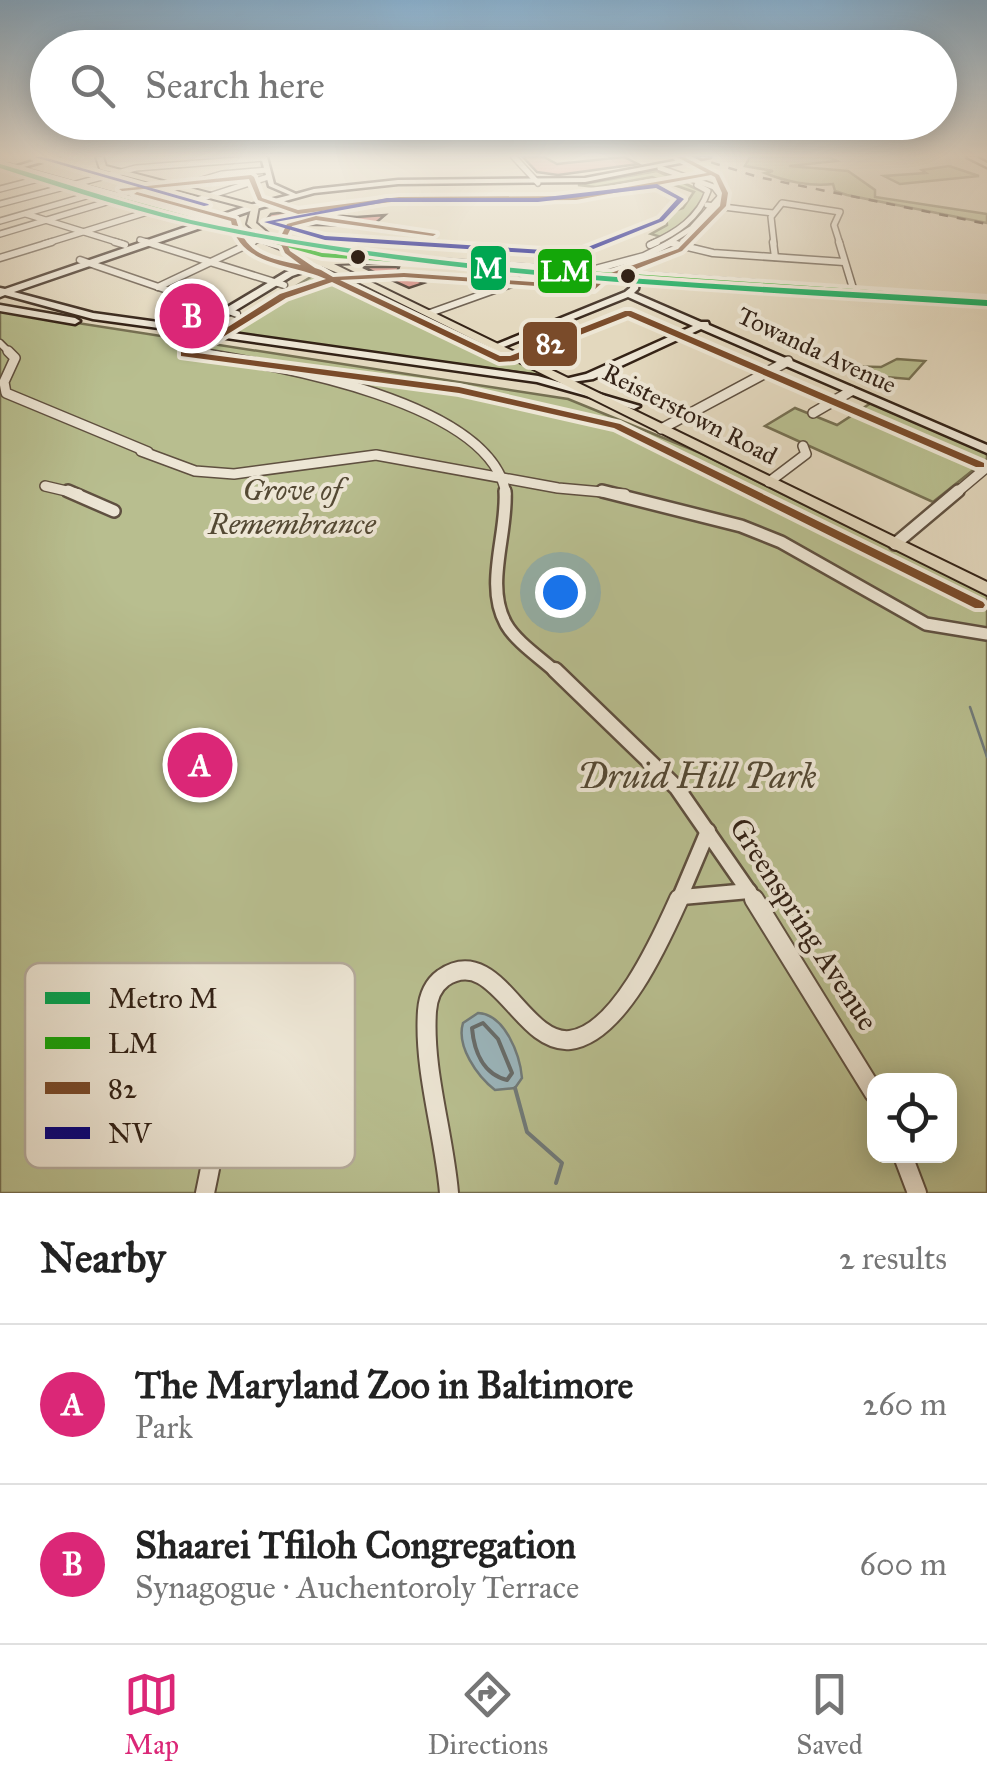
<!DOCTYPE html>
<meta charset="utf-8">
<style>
:root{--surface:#fff;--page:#f2f2f2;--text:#222;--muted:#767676;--line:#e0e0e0;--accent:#db2777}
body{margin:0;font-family:"IM FELL Great Primer",serif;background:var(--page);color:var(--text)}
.controls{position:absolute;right:30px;bottom:30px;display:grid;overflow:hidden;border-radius:20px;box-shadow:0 5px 25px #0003}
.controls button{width:90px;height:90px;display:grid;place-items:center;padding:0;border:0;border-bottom:2px solid var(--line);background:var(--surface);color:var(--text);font:50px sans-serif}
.you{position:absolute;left:560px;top:592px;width:35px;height:35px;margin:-25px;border:8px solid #fff;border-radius:50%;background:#1a73e8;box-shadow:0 0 0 15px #1a73e833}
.badge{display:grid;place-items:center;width:65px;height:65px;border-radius:50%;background:var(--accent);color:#fff;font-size:32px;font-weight:700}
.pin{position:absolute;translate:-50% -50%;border:5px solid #fff;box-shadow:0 2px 10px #0006}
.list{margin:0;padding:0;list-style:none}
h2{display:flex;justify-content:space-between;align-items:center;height:130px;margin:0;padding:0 40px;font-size:42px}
h2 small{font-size:32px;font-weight:400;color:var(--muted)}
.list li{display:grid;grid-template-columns:65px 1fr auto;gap:30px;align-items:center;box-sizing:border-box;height:160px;padding:0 40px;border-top:2px solid var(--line)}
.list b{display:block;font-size:38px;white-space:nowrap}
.list p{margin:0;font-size:32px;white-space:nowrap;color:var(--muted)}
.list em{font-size:32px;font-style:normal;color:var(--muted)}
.icon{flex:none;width:55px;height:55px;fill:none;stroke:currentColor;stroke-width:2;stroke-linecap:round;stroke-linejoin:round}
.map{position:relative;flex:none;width:987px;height:1193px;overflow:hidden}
.search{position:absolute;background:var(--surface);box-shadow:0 5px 25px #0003;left:30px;right:30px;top:30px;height:110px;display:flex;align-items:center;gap:25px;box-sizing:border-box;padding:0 35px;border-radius:55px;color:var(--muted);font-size:38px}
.sheet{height:450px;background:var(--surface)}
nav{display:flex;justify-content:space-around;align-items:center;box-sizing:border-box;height:140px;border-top:2px solid var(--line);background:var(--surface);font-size:28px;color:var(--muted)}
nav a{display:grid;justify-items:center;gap:5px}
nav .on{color:var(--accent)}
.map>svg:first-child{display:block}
.green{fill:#b8be8f;stroke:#767052;stroke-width:2.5;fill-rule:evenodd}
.water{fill:#9bb6bd;stroke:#717b7a;stroke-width:2.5}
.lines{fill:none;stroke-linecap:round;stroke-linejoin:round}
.shore{stroke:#676c6a;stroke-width:4}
.stream-far1{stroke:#717b7a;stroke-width:2.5}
.stream{stroke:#717b7a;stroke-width:4}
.building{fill:#d3877c;stroke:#332216;stroke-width:2.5}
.street-far5-casing{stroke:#5f5040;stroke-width:8}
.street-far4-casing{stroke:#5f5040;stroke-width:9}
.street-far3-casing{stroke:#5f5040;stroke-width:12}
.street-far2-casing{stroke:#5f5040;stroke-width:16}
.street-far1-casing{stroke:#5f5040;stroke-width:19}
.street-casing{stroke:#5f5040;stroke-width:22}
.secondary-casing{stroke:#332216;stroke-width:5}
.primary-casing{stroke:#332216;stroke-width:4}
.street-far5{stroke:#ede6d5;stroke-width:5}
.street-far4{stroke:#ede6d5;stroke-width:6}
.street-far3{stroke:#ede6d5;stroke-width:9}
.street-far2{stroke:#ede6d5;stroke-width:11}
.street-far1{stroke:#ede6d5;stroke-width:14}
.street{stroke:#ede6d5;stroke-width:18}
.secondary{fill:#ede6d5;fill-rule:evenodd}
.primary{fill:#e3d8be;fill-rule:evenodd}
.rail{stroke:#332216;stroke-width:2.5;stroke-dasharray:9 9;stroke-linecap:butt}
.bus-1-casing{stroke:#ede6d5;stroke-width:8}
.bus-2-casing{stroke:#ede6d5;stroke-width:8}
.bus-3-casing{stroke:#ede6d5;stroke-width:8}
.bus-1{fill:#14a709;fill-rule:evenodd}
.bus-2{fill:#7a4b2a;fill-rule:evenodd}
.bus-3{fill:#000080;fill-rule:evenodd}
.metro-1-casing{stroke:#ede6d5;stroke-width:7}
.metro-1{fill:#00a651;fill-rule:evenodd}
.bus-dot{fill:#332216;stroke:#ede6d5;stroke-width:4}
.labels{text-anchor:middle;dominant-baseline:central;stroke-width:8;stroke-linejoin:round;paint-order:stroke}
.far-street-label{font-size:25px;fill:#332216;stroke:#ede6d5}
.park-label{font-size:30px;font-style:italic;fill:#544934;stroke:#ede6d5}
.street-label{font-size:30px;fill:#332216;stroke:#ede6d5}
.near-park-label{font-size:35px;font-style:italic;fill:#544934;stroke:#ede6d5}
.key{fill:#ede6d5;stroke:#b5ab9c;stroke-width:2.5}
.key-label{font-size:28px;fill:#332216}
.line-badge{stroke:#ede6d5;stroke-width:4}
.badge-label{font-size:28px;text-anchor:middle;font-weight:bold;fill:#fff}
</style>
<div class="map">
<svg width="987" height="1193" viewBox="0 0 987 1193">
<rect width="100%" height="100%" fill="#e3d8be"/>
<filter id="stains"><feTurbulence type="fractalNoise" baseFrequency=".002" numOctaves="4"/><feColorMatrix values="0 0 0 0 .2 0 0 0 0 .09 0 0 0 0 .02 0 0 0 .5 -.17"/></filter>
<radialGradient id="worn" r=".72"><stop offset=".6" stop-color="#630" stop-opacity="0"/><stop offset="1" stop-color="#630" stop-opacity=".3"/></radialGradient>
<!-- green -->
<g class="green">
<path d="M750 157H829L837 161 789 166 848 171 875 190V197L987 214V223L847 195 835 191 833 184C811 187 784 181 765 173L773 171 745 166Z"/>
<polygon points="949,166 979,176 900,184 884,176 926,173 922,170"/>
<polygon points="657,171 708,194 682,224 661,237 651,234 667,225 666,214 683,208 694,192 652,177 596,187 578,185"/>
<polygon points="324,269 339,270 547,376 220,332"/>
<path d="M0 311 568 399 698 452 987 595V1193H0ZM874 1080H950V1156H874Z"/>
<polygon points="897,359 925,361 909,379 850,374 841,366 881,367"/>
<polygon points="871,403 987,453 987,459 933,502 765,426 795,408 837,425"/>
</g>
<!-- water -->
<path class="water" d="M478 1013C505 1014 520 1055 522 1078L515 1088 495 1090C477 1076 456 1046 463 1023Z"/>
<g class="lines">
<!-- shore -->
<path class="shore" d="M483 1023 498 1039 512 1073 507 1080C483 1074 474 1051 472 1028Z"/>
<!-- stream-far1 -->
<polyline class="stream-far1" points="970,707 987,757"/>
<!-- stream -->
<polyline class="stream" points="515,1088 527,1132 562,1163 556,1183"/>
</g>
<!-- building -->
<g class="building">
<polygon points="523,157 544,157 557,164 624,157 638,164 558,175 537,172"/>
<polygon points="287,212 357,217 385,215 372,226 263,224 271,214"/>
<polygon points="363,267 399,267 397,272 424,283 409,288"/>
</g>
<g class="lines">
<defs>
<g id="street-far5">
<polyline points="514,157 538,183"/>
<polyline points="660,168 714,187 721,196 692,228 667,244"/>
<polyline points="0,189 46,177"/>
<polyline points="131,201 222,174 267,170"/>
<polyline points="0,204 136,168 264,158"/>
<polyline points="707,205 773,213"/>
<polyline points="163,211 268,177"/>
<polyline points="26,214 123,244"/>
<polyline points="0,221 100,192"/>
<polyline points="0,234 120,198"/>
<polyline points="140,240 154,244"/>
<polyline points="671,243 677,244"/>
<polyline points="44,244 157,209"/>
<polyline points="248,244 261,238"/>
<path d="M651 244C676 233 699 218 708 191L697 185"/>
<polyline points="774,244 771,217 782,203 840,212 834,225 840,244"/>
</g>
<g id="street-far4">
<polyline points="115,242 125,245"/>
<polyline points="146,242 284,285"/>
<polyline points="773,242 775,257"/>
<polyline points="839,242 855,295"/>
<polyline points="671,243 713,253 844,262"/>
<polyline points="650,245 657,242"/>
<polyline points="0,258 52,242"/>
<polyline points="80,260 237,314"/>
<polyline points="584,272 644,256 672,242"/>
<polyline points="158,287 253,242"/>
<polyline points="430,313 542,273"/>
<polyline points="186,337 178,345 203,354"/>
<polyline points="0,343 11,354"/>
</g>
<g id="street-far3">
<polyline points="8,351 15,358 4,382 6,393 148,452"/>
<path d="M188 351C266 364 491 399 506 494"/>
<polyline points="813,413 851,391"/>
<polyline points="661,429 788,361"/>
<polyline points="141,451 195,471 234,474 376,455 558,488 625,494"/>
<polyline points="769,482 806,454 803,446"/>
<polyline points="45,486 79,494"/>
<polyline points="955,494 987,467"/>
</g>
<g id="street-far2">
<polyline points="68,491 114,511"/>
<path d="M505 491C508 533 484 585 506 624 516 642 542 659 557 673"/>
<polyline points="602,491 741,526 781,542 926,624 987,634"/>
<polyline points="895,544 958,491"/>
</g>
<g id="street-far1">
<polyline points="555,670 677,788 756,902"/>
<polyline points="682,897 749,891"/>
<polyline points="678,902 708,831"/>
</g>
<g id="street">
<polyline points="754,899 874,1093"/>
<polyline points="903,1156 917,1193"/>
<path d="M205 1193C219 1127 231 1067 209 1002"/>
<path d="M449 1193C444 1133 423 1071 427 1011 428 998 432 986 443 978 496 942 521 1045 570 1040 619 1034 661 939 679 899"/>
</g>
<g id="secondary">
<polygon points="47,157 59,157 17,169 14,167"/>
<polygon points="261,157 267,157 274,184 296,194 314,189 398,180 585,178 695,157 710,157 585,182 398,184 314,193 256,209 14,292 93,313 194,327 286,272 324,260 327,260 327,264 292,276 205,329 538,376 640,406 634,409 537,382 198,334 192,336 188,332 93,319 5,295 0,297 0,288 5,289 250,205 290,195 269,186"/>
<polygon points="967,157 976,157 987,163 987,167"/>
<polygon points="636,273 640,276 638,289 634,293 701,322 708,322 709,325 987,445 987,453 701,329 593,379 565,383 565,379 586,374 693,326 628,297 501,348 492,346 625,292 630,288 632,276"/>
<polygon points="0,305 75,318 80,321 75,324 0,311"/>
</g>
<polygon id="primary" points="96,157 103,157 106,166 259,206 256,223 268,233 268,237 322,260 396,256 987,297 987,303 396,262 334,264 987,582 987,595 350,278 258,240 1,166 8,164 258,234 247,224 251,209 100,169"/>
</defs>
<!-- street-far5 casing -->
<use href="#street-far5" class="street-far5-casing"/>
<!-- street-far4 casing -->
<use href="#street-far4" class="street-far4-casing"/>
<!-- street-far3 casing -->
<use href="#street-far3" class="street-far3-casing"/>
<!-- street-far2 casing -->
<use href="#street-far2" class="street-far2-casing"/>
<!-- street-far1 casing -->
<use href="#street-far1" class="street-far1-casing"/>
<!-- street casing -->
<use href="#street" class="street-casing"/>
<!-- secondary casing -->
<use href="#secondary" class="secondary-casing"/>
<!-- primary casing -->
<use href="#primary" class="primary-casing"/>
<!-- street-far5 -->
<use href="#street-far5" class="street-far5"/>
<!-- street-far4 -->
<use href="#street-far4" class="street-far4"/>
<!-- street-far3 -->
<use href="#street-far3" class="street-far3"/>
<!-- street-far2 -->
<use href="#street-far2" class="street-far2"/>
<!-- street-far1 -->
<use href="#street-far1" class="street-far1"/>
<!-- street -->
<use href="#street" class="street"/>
<!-- secondary -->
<use href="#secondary" class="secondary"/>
<!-- primary -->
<use href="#primary" class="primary"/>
<!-- rail -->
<polyline class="rail" points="694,157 758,177 987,224"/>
<defs>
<polygon id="bus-1" points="3,165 322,253 987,298 987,302 322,257 3,167"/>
<path id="bus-2" d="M677 157H684L719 175 728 193 726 206 682 251 603 282 594 290 404 277 340 280 500 356H510L625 311H631L984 463V467H976L628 316 514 361 499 362 332 282 286 298 197 353 459 387 620 424 983 602 985 605 983 608H975L614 428 459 393 181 356V352L193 353V349L280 294 326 279C292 263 239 267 231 221L134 194 137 192 236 219C246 255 267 258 301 265L285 253 279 240 287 224 316 216 436 234 433 236 316 220 292 226 285 240 290 251 315 268 321 270 333 277 404 273 589 286 597 278 678 249 720 206 722 193 715 177 711 175 576 200 399 201 298 214 258 200 249 179 122 191 119 189 251 175 254 177 262 198 298 210 399 197 576 196 707 173Z"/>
<g id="bus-3">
<polygon points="43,157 208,204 209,205 204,206 34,157"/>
<path d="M657 184 684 199 663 221 576 256 325 240 264 222 387 198H538ZM656 188 677 199 659 219 575 252 325 236 275 222 387 202H538Z"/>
</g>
</defs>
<!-- bus-1 casing -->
<use href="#bus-1" class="bus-1-casing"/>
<!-- bus-2 casing -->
<use href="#bus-2" class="bus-2-casing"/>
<!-- bus-3 casing -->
<use href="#bus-3" class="bus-3-casing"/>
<!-- bus-1 -->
<use href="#bus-1" class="bus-1"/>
<!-- bus-2 -->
<use href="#bus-2" class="bus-2"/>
<!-- bus-3 -->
<use href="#bus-3" class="bus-3"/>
<defs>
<path id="metro-1" d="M0 164C73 185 144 211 219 226 472 276 730 284 987 300V306C730 289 471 281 219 230 144 215 72 191 0 168Z"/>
</defs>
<!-- metro-1 casing -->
<use href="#metro-1" class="metro-1-casing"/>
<!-- metro-1 -->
<use href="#metro-1" class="metro-1"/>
</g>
<!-- sky -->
<linearGradient id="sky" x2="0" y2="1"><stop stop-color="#89b5d7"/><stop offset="0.48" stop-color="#f2ede2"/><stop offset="1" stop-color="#f2ede2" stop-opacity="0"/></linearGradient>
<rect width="987" height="324" fill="url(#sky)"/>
<!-- markers -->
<g class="bus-dot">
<circle cx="358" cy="257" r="9"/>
<circle cx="628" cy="276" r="9"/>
</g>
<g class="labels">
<!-- far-street labels -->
<g class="far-street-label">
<text transform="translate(817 350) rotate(25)">Towanda Avenue</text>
<text transform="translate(690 414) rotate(27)">Reisterstown Road</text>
</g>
<!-- park labels -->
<g class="park-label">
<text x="292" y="490">Grove of<tspan x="292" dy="34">Remembrance</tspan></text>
</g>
<!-- street labels -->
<g class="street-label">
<text transform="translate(804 924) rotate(57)">Greenspring Avenue</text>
</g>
<!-- near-park labels -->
<g class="near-park-label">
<text x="697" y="776">Druid Hill Park</text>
</g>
</g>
<!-- legend -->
<rect x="25" y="963" width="330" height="205" rx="15" class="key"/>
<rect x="45" y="992" width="45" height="12" fill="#00a651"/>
<rect x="45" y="1037" width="45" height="12" fill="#14a709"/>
<rect x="45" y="1082" width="45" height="12" fill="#7a4b2a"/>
<rect x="45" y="1127" width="45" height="12" fill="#000080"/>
<g class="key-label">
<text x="108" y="1008">Metro M</text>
<text x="108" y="1053">LM</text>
<text x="108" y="1098">82</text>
<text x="108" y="1143">NV</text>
</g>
<g class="line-badge">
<rect x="469" y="244" width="39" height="48" rx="10" fill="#00a651"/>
<rect x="536" y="247" width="58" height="48" rx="10" fill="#14a709"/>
<rect x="521" y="320" width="58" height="48" rx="10" fill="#7a4b2a"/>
</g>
<g class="badge-label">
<text x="488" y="278">M</text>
<text x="565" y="281">LM</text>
<text x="550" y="353">82</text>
</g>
<rect width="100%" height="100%" filter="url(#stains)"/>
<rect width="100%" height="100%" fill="url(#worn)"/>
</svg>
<div class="controls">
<button><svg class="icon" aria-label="locate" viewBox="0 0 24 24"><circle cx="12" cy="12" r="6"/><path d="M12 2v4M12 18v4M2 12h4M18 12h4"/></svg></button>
</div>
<div class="you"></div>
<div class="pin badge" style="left:200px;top:765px">A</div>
<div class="pin badge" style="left:192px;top:316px">B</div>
<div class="search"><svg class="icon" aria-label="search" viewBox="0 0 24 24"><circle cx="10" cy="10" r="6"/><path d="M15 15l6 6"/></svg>Search here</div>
</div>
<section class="sheet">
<h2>Nearby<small>2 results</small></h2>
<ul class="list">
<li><span class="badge">A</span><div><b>The Maryland Zoo in Baltimore</b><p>Park</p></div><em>260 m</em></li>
<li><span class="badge">B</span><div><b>Shaarei Tfiloh Congregation</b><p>Synagogue · Auchentoroly Terrace</p></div><em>600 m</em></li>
</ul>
</section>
<nav>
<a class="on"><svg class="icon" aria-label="map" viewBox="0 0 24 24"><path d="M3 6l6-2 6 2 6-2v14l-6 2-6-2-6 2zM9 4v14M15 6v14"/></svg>Map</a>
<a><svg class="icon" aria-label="directions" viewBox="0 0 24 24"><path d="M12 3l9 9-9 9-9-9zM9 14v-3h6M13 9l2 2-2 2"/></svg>Directions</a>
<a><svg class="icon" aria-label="saved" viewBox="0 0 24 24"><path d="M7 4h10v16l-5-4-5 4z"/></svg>Saved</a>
</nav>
